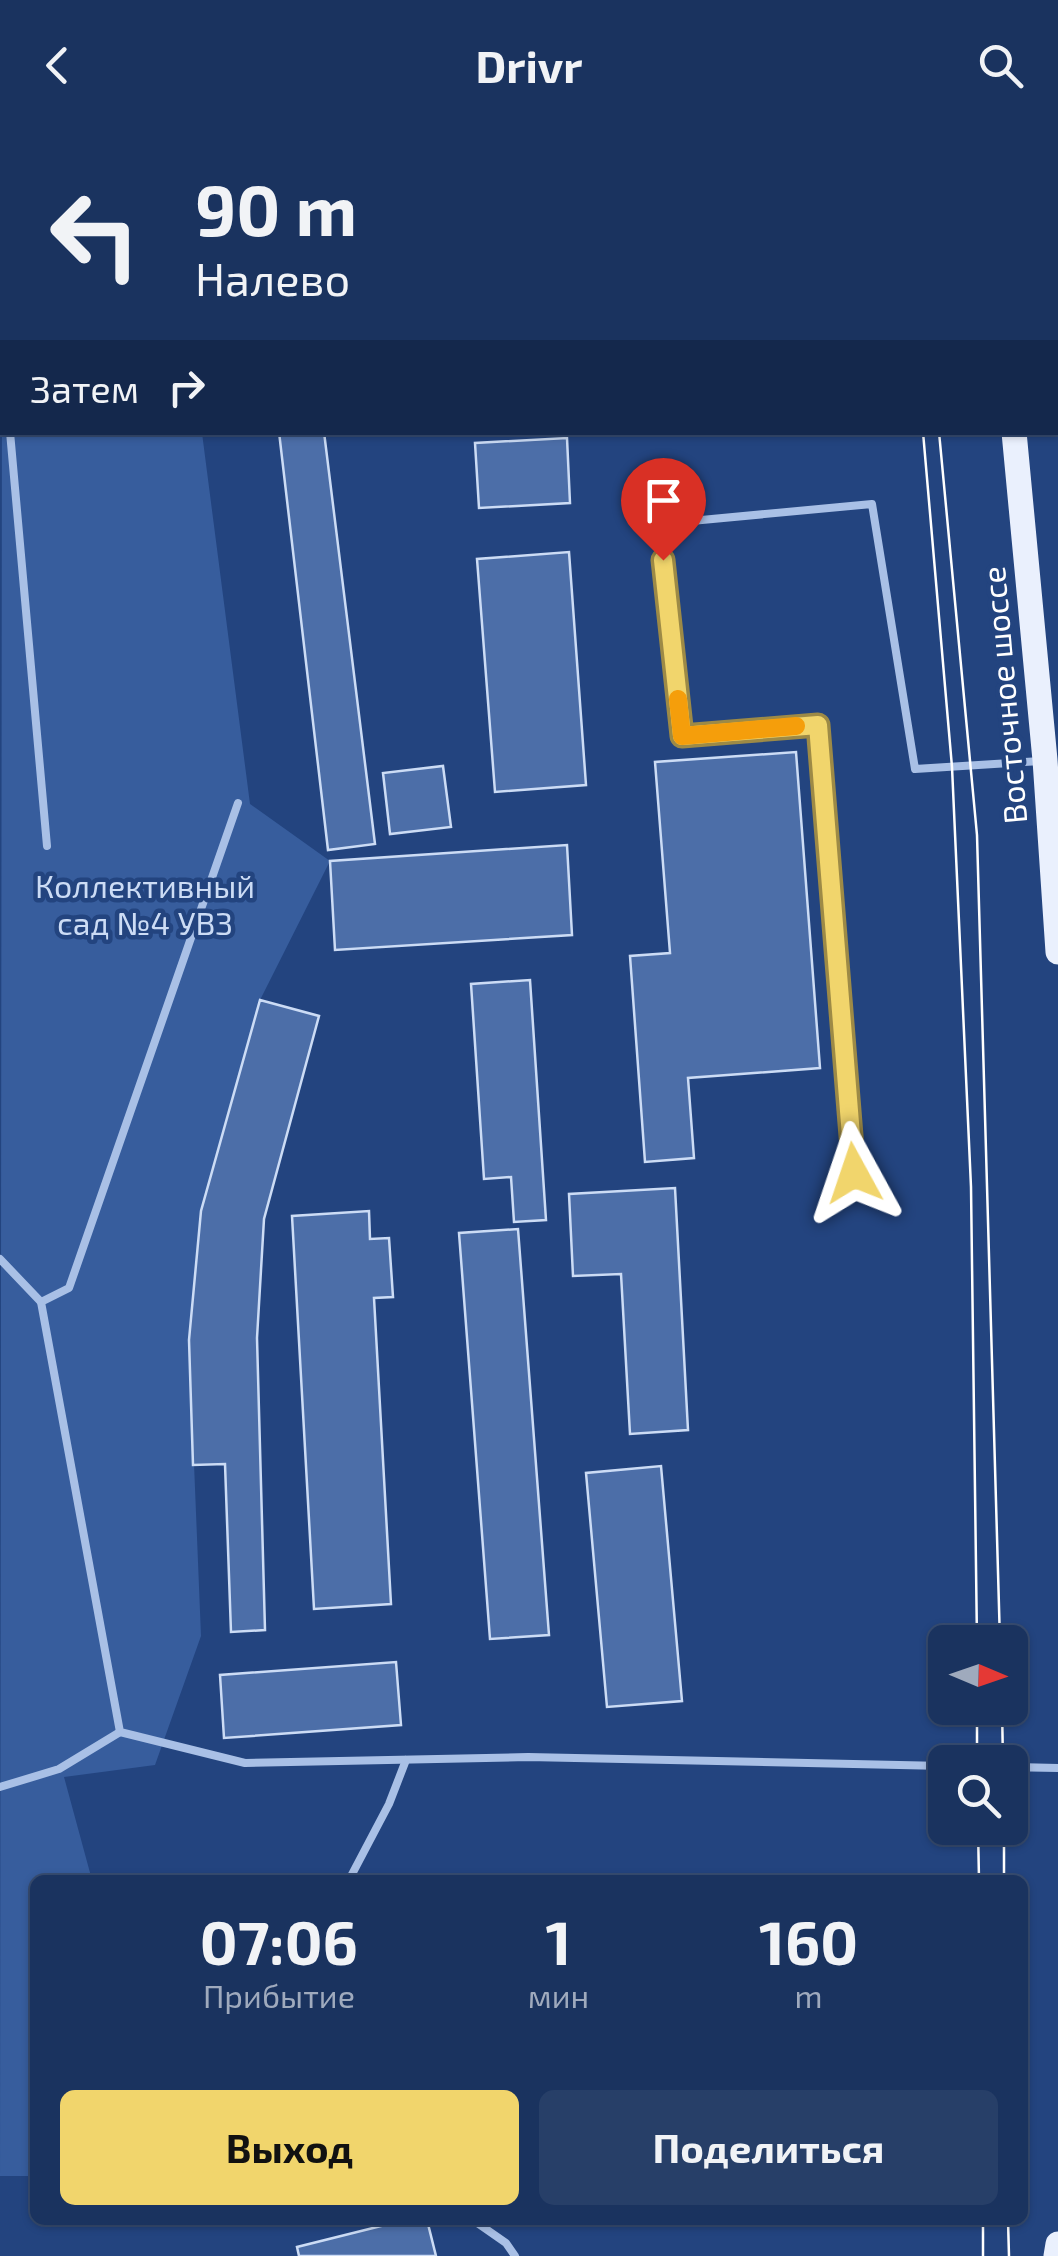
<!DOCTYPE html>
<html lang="ru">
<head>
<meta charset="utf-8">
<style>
	body { margin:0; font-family:"Exo 2",sans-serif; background:#273f68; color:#f1f3f6; height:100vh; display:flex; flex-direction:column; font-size:38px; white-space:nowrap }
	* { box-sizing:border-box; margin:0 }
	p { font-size:32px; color:#9faabd }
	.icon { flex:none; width:55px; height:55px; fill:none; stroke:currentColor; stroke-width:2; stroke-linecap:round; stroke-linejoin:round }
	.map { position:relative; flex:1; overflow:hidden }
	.sheet { position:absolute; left:30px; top:1745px; width:998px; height:350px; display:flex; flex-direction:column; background:#1a335f; border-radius:15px; box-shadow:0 2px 8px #0004,0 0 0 2px #384e74 }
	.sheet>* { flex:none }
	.guide { position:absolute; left:0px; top:0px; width:1060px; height:305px; box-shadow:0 2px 8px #0004,0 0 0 2px #384e74; background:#1a335f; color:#f1f3f6; overflow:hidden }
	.needle { width:65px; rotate:92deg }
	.buttons { position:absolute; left:928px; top:1495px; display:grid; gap:20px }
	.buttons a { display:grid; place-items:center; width:100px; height:100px; border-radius:15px; background:#1a335f; box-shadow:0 2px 8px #0004,0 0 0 2px #384e74; font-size:50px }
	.pin { position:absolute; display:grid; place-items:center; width:85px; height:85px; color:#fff; margin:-102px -42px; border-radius:50% 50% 50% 0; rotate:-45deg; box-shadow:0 0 10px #0007 }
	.pin .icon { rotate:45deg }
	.me { position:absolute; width:110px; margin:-55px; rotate:355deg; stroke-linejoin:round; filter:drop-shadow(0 0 8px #0008) }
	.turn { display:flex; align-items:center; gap:35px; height:210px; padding:0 30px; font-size:45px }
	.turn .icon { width:130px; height:130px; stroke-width:2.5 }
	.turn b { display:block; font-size:70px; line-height:85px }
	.then { display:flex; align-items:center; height:95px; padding:0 30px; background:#0003; gap:20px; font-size:38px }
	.eta { display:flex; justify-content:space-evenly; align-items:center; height:170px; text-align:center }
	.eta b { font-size:60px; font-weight:700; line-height:70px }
	.button { display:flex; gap:20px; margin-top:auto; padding:20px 30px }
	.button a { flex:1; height:115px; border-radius:15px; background:#f1d56c; color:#111; font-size:40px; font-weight:700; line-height:115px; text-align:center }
	.button a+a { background:#273f68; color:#f1f3f6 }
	header { display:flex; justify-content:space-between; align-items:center; height:130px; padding:0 30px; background:#1a335f; font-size:45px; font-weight:700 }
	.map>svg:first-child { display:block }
	.green { fill:#375d9d }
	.building { fill:#4c6ea8; stroke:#ccdcf5; stroke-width:2.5 }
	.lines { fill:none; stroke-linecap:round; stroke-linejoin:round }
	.lane { stroke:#a9c0e6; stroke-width:8 }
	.primary { stroke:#eaf0fd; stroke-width:25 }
	.tram { stroke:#fff; stroke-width:2.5 }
	.route-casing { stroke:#9d8a46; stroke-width:25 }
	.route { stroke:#f1d56c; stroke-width:18 }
	.slow { stroke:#f59e0b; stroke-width:18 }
	.labels { text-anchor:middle; stroke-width:9; stroke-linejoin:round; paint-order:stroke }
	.street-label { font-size:32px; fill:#fff; stroke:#23447f }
	.park-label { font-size:32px; fill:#ccdcf5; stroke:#23447f }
</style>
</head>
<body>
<header><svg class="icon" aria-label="back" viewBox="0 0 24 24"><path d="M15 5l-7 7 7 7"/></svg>Drivr<svg class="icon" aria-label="search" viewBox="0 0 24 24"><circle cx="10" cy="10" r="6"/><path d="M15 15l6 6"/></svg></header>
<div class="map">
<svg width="1058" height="2126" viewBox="0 0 1058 2126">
	<rect width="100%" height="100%" fill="#23447f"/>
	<!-- green -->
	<g class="green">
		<path d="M0,0H733V2H2L0,144Z"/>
		<path d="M2,226V302L202,303L250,674L330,731L260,870L201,1081L189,1210L201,1506L155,1635L64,1647L92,1750H35V2046H0Z"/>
	</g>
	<!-- building -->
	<g class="building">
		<path d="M279,302H324L375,714L328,720Z"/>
		<path d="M567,308L570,373L479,378L475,313Z"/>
		<path d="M569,422L586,655L495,662L477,429Z"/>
		<path d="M796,622L820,938L688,948L694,1028L645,1032L630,826L670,823L655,632Z"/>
		<path d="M443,636L451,697L390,704L383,643Z"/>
		<path d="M567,715L572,805L335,820L330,731Z"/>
		<path d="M530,850L546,1090L514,1092L511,1047L484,1049L471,854Z"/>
		<path d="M260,870L319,886L264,1089L257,1208L265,1500L231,1502L225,1334L193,1335L189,1210L201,1081Z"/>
		<path d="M675,1058L688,1300L630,1304L621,1144L573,1146L569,1064Z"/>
		<path d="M369,1081L370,1109L389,1108L393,1167L374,1168L391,1474L314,1479L292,1086Z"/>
		<path d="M518,1099L549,1505L490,1509L459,1103Z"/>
		<path d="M661,1336L682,1571L607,1577L586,1343Z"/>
		<path d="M396,1532L401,1595L224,1608L220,1545Z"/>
		<path d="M405,2090H427L436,2126H299L297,2117Z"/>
	</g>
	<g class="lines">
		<!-- lane -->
		<g class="lane">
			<path d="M458,0L459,2"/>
			<path d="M0,91H2"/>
			<path d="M0,263H2"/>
			<path d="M10,302L47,716"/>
			<path d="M238,673L69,1158L41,1172L120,1602L245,1633L528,1627L945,1636"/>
			<path d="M854,1043L818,595L682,606L659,394L872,374L915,639L1041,631"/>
			<path d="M0,1129L41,1172"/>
			<path d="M1010,1637L1058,1638"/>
			<path d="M0,1657L59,1639L120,1602"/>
			<path d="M349,1750L389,1674L406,1630"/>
			<path d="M473,2090L506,2113L515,2126"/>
		</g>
		<!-- primary -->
		<g class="primary">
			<path d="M985,0V2"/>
			<path d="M1014,302L1045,630L1058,822"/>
			<path d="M1056,2126L1058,2114"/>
		</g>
		<!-- tram -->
		<g class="tram">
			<path d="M896,0L897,2"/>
			<path d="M913,0V2"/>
			<path d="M923,302L952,637L971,1057L977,1512"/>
			<path d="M939,302L977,705L1000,1512"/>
			<path d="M977,1578V1632"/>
			<path d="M1002,1578L1003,1632"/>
			<path d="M978,1698L979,1750"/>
			<path d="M1004,1698V1750"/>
			<path d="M983,2090V2126"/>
			<path d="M1008,2090L1009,2126"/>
		</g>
	</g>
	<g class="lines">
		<defs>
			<path id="route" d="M663,430L682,606L818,595L854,1043"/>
		</defs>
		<!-- route casing -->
		<use href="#route" class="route-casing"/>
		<!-- route -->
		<use href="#route" class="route"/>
		<!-- slow -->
		<path class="slow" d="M678,569L682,606L796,596"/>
	</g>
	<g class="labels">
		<!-- street labels -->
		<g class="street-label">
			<text transform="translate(1005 565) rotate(-95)" y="11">Восточное шоссе</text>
		</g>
		<!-- park labels -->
		<g class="park-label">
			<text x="145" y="768">Коллективный<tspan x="145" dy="37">сад №4 УВЗ</tspan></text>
		</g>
	</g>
</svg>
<div class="buttons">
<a><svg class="needle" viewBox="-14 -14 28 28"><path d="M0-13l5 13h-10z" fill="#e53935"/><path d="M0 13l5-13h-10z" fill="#9faabd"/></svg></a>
<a><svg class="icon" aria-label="search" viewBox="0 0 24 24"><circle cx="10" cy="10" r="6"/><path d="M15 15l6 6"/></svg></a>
</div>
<div class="pin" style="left:663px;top:430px;background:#d93025"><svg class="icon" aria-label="arrive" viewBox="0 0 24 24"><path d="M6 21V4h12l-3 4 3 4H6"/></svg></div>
<svg class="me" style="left:854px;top:1043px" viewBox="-20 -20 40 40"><path d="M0-17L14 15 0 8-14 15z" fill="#f1d56c" stroke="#fff" stroke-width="4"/></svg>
<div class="guide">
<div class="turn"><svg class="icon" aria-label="left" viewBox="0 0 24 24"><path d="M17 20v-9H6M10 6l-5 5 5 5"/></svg><div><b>90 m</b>Налево</div></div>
<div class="then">Затем<svg class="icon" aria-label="right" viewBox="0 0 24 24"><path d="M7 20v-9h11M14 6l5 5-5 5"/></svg></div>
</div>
<section class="sheet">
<div class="eta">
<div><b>07:06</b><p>Прибытие</p></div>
<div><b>1</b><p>мин</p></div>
<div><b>160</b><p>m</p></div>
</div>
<div class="button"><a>Выход</a><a>Поделиться</a></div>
</section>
</div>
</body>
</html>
